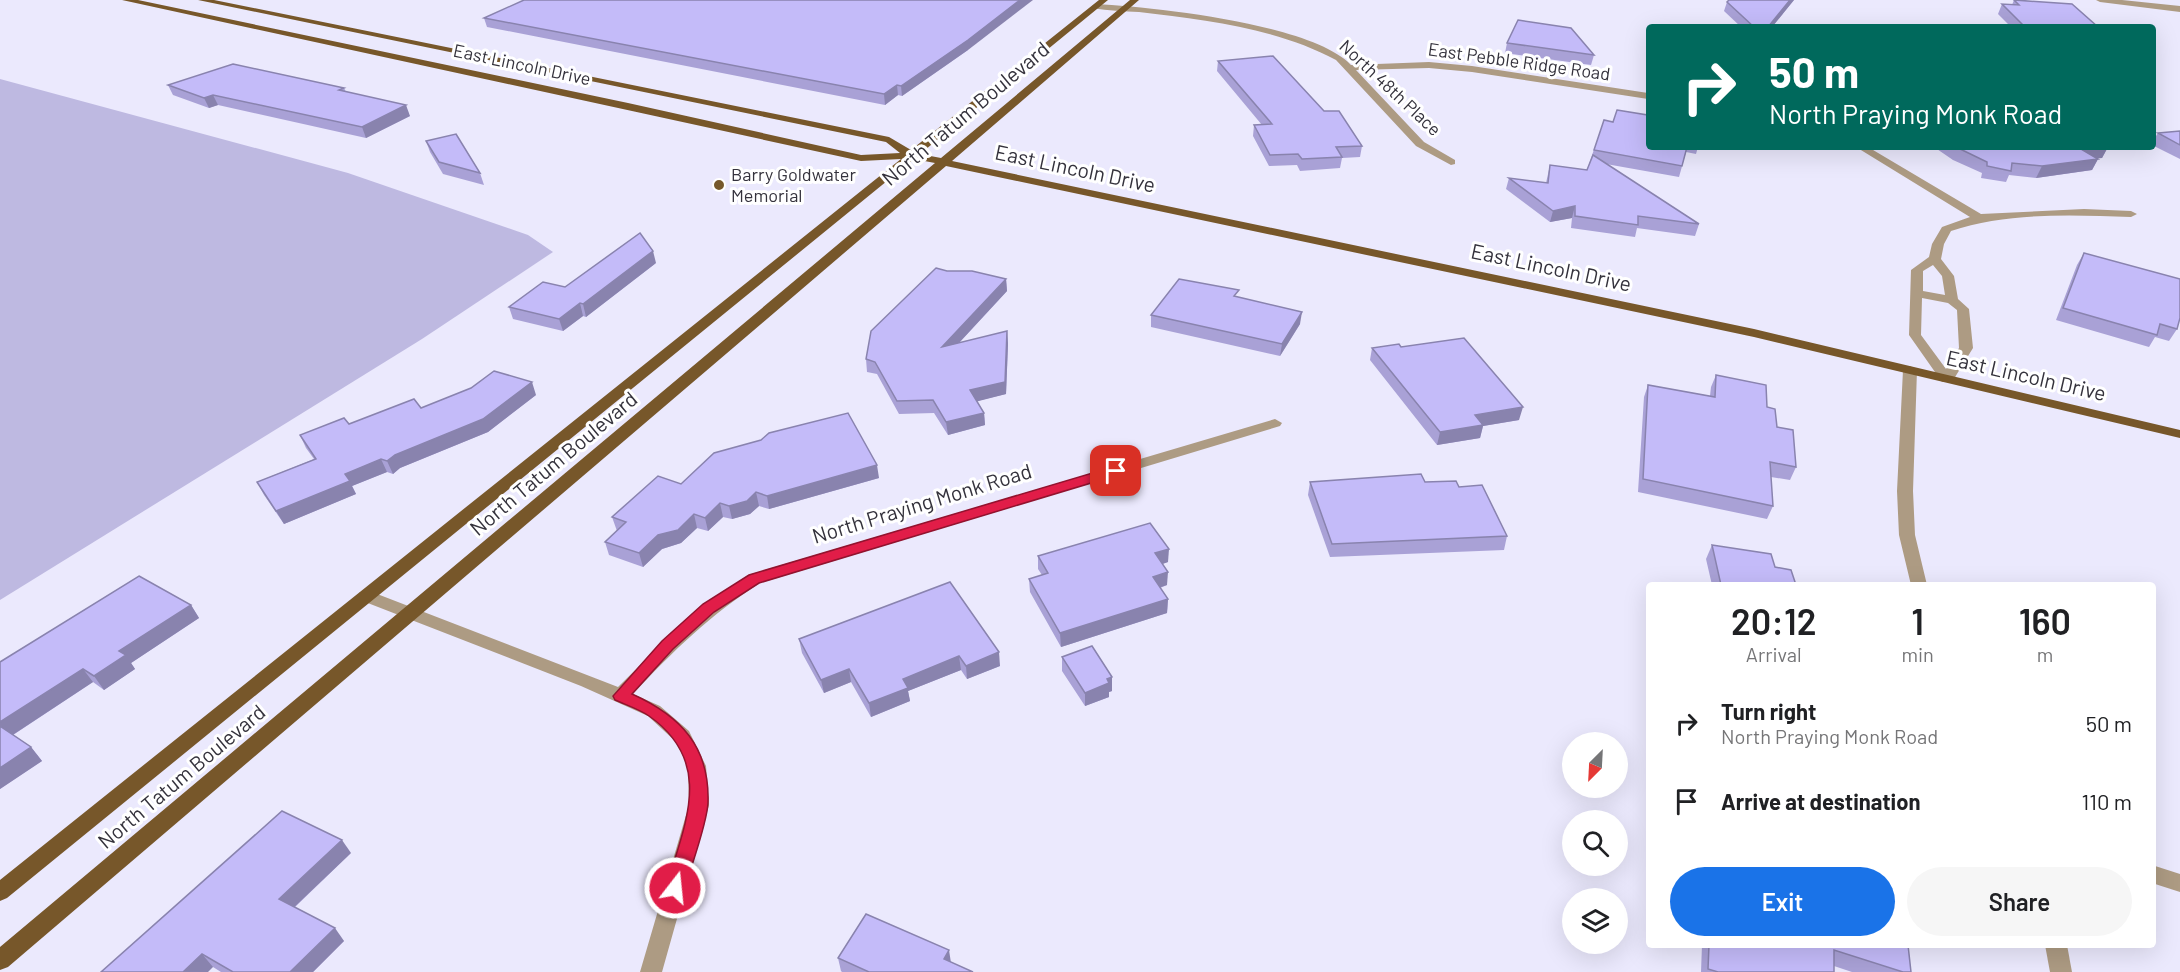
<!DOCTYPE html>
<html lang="en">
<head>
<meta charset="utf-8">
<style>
	body { margin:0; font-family:Barlow,sans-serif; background:#f6f6f6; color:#202124; height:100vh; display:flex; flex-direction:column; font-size:22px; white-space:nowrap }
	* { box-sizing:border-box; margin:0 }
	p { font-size:20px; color:#757577 }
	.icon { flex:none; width:33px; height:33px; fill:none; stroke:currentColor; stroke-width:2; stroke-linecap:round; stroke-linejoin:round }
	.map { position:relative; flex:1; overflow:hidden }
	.side { position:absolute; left:1646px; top:582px; width:510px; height:366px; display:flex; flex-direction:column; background:#fff; border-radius:6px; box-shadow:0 6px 24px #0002 }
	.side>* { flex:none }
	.guide { position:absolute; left:1646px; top:24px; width:510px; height:126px; border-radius:6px; box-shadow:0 6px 24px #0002; background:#00695c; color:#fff; overflow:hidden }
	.needle { width:39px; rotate:204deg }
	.fabs { position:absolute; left:1562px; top:732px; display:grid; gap:12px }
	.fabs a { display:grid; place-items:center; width:66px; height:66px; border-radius:50%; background:#fff; box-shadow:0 6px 24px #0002; font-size:30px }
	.pin { position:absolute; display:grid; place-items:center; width:51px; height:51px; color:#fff; margin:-26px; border-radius:12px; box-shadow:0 3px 9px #0006 }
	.me { position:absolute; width:66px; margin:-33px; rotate:16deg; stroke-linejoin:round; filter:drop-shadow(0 0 4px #0008) }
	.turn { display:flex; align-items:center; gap:21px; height:126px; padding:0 24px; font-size:27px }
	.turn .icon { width:78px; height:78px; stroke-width:2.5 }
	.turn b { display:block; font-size:42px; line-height:51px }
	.eta { display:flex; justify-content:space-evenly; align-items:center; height:102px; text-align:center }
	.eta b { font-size:36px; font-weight:600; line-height:42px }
	.cta { display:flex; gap:12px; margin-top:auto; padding:12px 24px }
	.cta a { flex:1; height:69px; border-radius:36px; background:#1a73e8; color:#fff; font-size:24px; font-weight:600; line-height:69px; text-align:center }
	.cta a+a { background:#f6f6f6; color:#202124 }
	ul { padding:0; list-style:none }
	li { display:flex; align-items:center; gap:18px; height:78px; padding:0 24px }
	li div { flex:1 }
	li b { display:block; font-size:22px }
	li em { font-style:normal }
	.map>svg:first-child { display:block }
	.green { fill:#beb9e1 }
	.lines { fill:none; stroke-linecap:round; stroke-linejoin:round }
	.minor { fill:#ad9b83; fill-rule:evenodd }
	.major { fill:#77572a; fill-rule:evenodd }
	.wall { fill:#a9a1d6 }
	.shaded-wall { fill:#8983ae }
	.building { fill:#c4bbf9; stroke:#8983ae; stroke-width:1.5 }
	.route { fill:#e11d48; stroke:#92132f; stroke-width:1.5 }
	.poi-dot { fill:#76582c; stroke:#fff; stroke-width:2 }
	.labels { text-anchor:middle; stroke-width:6; stroke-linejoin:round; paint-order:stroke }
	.far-street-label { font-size:18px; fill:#34323c; stroke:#fff }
	.far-poi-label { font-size:18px; fill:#34323c; stroke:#fff; text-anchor:start }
	.street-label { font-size:21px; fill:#34323c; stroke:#fff }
</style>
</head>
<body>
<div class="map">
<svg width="2180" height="972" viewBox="0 0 2180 972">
	<rect width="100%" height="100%" fill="#ebe9fd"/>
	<!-- green -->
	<path class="green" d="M0,79L348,173L528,235L553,252L422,339L0,600Z"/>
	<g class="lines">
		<!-- minor -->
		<g class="minor">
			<path d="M2096,0H2122L2180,6V12L2100,2Z"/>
			<path d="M1096,4C1154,7 1312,24 1351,65L1429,62L1472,66L1648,93V99L1472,72L1429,68L1356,70L1424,142L1455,160V164L1451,165L1416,146L1336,60C1277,28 1205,20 1139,12C1124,11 1108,11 1093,8L1092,6Z"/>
			<path d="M1856,147H1868L1981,214L2084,209L2131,211L2137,214L2131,217C2072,215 2007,212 1951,231L1944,244L1941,259L1954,276L1958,299L1969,309L1973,348L1952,382H1942L1909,335L1911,270L1929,257L1932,244L1942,227L1970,217ZM1933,265L1942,276L1945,295L1923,291V271ZM1922,298L1948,303L1957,310L1959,348L1946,369L1921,335Z"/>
			<path d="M1910,366L1917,370L1913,491L1915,535L1927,585H1911L1899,535L1897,491L1903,370Z"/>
			<path d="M1275,419L1282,423L1280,426L760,583C711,614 672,652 633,694L660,706L689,731L706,766L709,805L662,972H640L689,805L688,766L675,741L648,716L581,686L360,600L358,596L360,592H372L618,687L693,613L748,575Z"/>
			<path d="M2152,865L2180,874V892L2152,883Z"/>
			<path d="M2045,945H2067L2072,972H2050Z"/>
		</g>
		<!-- major -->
		<path class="major" d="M122,0H138L628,103L861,155L900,153L886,142L198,0H214L889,137L911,150L1099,0H1108L920,154L941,158L1130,0H1139L952,161L1754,329L2180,430V438L1754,337L946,166L8,967L0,970V947L935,163L914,159L7,898L0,901V880L901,159L861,161Z"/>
	</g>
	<!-- wall -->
	<g class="wall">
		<path d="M1729,0H1794L1772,27H1741L1724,11L1727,2Z"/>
		<path d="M2014,0L2098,27H2011L1998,14L2002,4L2012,5Z"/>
		<path d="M484,18L968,50L902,96L898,95L885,105L487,27Z"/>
		<path d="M1507,43L1594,55L1591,65L1505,53Z"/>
		<path d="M1218,61L1324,111L1362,146L1360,157L1342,158L1340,168L1300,171L1297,165L1269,166L1253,136L1254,125H1262L1217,71Z"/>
		<path d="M168,85L344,88L346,92L410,116L366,138L218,105L209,108L173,95Z"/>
		<path d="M1604,120L1648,147H1698L1696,154L1686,152L1679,177L1606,164L1699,224L1695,236L1637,228L1635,237L1571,228L1572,218L1550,222L1506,189L1509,178L1546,183L1550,165L1587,170Z"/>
		<path d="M2180,131V159L2152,145V142L2158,133Z"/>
		<path d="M426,141L480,173L484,185L443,174L430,152Z"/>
		<path d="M1934,147H2108L2102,158H2097L2098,159L2092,170L2036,178L2009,175L2006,182L1981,178L1982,173L1953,160Z"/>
		<path d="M2084,253L2177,329L2169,341L2155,337L2149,347L2056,320L2077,265Z"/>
		<path d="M656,263L586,317L583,316L563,331L513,319L509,307L565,287Z"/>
		<path d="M947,271L1006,279L1007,291L959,343L1007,331L1008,344L1006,394L977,401L984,413L985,425L948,435L934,413L899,414L877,374L867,372L866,359Z"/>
		<path d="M1238,297L1300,324L1280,356L1151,327V315Z"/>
		<path d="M1401,347L1519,420L1483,426L1480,438L1437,445L1370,360L1372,348Z"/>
		<path d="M1716,375L1767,407L1796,467L1790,480L1771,477L1773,506L1767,519L1638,492L1644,397L1648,385L1710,396L1711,387Z"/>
		<path d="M536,395L488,432L400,468L393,474L387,472L352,486L356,494L284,524L264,495L257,482L314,459L306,448L300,435L421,408Z"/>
		<path d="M879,478L769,509L759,506L750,514L732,519L723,517L708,531L697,528L681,543L662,549L643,567L609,555L605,542L617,531L612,517L681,484Z"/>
		<path d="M1310,482H1425L1459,487L1507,536L1504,550L1330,557L1308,495Z"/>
		<path d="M1712,545L1775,567L1796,585H1712L1706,559Z"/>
		<path d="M1038,556L1168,562L1162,564L1167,585L1160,588L1168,599L1167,613L1061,647L1030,592L1029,579L1042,575L1038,569Z"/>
		<path d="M950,582L1000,666L967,679L961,670L908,691L910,701L871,717L851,682L824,693L802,653L799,639Z"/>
		<path d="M191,605L199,618L131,663L135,669L104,690L93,682L13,735L31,747L42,761L0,789V662Z"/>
		<path d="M1062,657L1112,691L1109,692V697L1085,706L1062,671Z"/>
		<path d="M351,853L295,907L344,941L313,972H221L213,967L101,972Z"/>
		<path d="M1702,945H1908L1911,972H1852L1834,966V972H1701Z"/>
		<path d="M838,958L951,963L973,972H842L841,971Z"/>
	</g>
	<!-- shaded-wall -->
	<g class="shaded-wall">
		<path d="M1020,0H1033L968,50L902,96L901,86Z"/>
		<path d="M1790,0H1794L1772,27H1768Z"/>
		<path d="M897,85L898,95L885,105L884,94Z"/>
		<path d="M213,95L218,105L209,108L204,98Z"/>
		<path d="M406,105L410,116L366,138L362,127Z"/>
		<path d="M2108,147L2102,158L2075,161L2081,149Z"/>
		<path d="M2098,159L2092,170L2036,178L2042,166Z"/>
		<path d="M1575,206L1572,218L1550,222L1553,211Z"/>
		<path d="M653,251L656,263L586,317L583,304Z"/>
		<path d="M1006,279L1007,291L944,359L942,347Z"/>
		<path d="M580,303L583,316L563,331L559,319Z"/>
		<path d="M1302,312L1300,324L1280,356L1282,344Z"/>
		<path d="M1007,331L1008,344L1006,394L971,403L970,390Z"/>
		<path d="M532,382L536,395L488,432L400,468L393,474L387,461L395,455Z"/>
		<path d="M1523,407L1519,420L1483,426L1480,438L1437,445L1440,432L1475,415Z"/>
		<path d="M984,413L985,425L948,435L946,422Z"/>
		<path d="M381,459L387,472L352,486L356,494L284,524L276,511L345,474Z"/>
		<path d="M877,465L879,478L769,509L767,496Z"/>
		<path d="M756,492L759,506L750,514L732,519L729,506Z"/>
		<path d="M720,503L723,517L708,531L705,518Z"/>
		<path d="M694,514L697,528L681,543L662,549L643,567L639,553L658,535Z"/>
		<path d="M1169,549L1168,562L1154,567L1155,553Z"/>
		<path d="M1168,572L1167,585L1152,590L1153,577Z"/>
		<path d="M1168,599L1167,613L1061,647L1060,633Z"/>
		<path d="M191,605L199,618L131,663L135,669L104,690L94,676L119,651Z"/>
		<path d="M999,652L1000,666L967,679L966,666Z"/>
		<path d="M959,656L961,670L908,691L910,701L871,717L869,703L903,679Z"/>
		<path d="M83,669L93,682L8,738L0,728V722Z"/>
		<path d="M849,669L851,682L824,693L821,680Z"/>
		<path d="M1112,677V691L1109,692V697L1085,706V693L1107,679Z"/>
		<path d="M31,747L42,761L0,789V768Z"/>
		<path d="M342,840L351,853L289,912L279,899Z"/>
		<path d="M335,928L344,941L313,972H290Z"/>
		<path d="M949,950L951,963L944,959Z"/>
		<path d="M202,954L213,967L208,972H183Z"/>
	</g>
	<!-- building -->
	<g class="building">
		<path d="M524,0H1020L968,40L901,86L897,85L884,94L484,18Z"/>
		<path d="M1729,0H1790L1768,27H1754L1727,2Z"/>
		<path d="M2014,0L2072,4L2098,27H2025L2002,4L2019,5Z"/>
		<path d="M1518,20L1571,28L1594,55L1507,43Z"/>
		<path d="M1273,56L1324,111H1339L1362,146L1336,147L1342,157L1302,159L1298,154L1270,155L1254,125L1272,124L1218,61Z"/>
		<path d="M233,64L344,88L339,90L406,105L362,127L213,95L204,98L168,85Z"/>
		<path d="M1617,110L1648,115V114V147H1687L1682,166L1594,150L1604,120L1613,122Z"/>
		<path d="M2180,131V145L2158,133Z"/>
		<path d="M456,134L480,173L439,162L426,141Z"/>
		<path d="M1956,147H2105L2081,149L2098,159L2042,166L2012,163L2011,171L1987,166V162Z"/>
		<path d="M1593,155L1699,224L1638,216V225L1575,216V206L1553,211L1509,178L1548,183L1550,165L1587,170Z"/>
		<path d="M640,233L653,251L583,304L580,303L559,319L509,307L543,282L565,287Z"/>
		<path d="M2084,253L2180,279V318L2177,329L2160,324L2157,335L2063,308Z"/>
		<path d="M936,268L947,271H972L1006,279L942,347L1007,331L1005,382L970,390L984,413L946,422L933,400L897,401L875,362L866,359L871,331Z"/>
		<path d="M1179,279L1239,290L1234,296L1302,312L1282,344L1151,315Z"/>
		<path d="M1464,338L1523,407L1475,415L1483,425L1440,432L1372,348L1399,344L1401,347Z"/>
		<path d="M494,371L532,382L483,419L395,455L387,461L381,459L345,474L350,481L276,511L257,482L316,459L300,435L344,418L349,424L414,399L421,408L471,388Z"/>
		<path d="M1716,375L1766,385L1767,407L1775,409L1777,427L1793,430L1796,467L1770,462L1773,506L1643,479L1648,385L1715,397Z"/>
		<path d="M848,413L877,465L767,496L756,492L747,501L729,506L720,503L705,518L694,514L678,530L658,535L639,553L605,542L626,522L612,517L658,476L681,484L714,453L761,440L769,433Z"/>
		<path d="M1421,474L1425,482L1456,481L1459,487L1482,485L1507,536L1332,544L1310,482Z"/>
		<path d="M1150,523L1169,549L1155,553L1168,572L1153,577L1168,599L1060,633L1029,579L1048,573L1038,556Z"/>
		<path d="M1712,545L1771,554L1775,567L1791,570L1796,585H1721Z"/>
		<path d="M139,576L191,605L119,651L126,655L94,676L83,669L0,722V662Z"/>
		<path d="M950,582L999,652L966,666L959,656L903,679L908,688L869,703L849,669L821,680L799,639Z"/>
		<path d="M1092,646L1112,677L1107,679L1109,683L1085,693L1062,657Z"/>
		<path d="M0,726L31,747L0,768Z"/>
		<path d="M282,811L342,840L279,899L335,928L290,972H233L202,954L183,972H101Z"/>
		<path d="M866,914L949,950L944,959L973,972H869L838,958Z"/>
		<path d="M1709,945H1908L1911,972H1903L1834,950V972H1718L1708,969Z"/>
	</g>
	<!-- route -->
	<path class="route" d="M1116,466L1121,468L1123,471L1121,474L759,583L714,612L673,649L632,694C681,716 710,747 708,803C707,824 691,866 685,888L682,894L675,897L669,894L666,888C684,825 716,763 649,716C639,709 626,705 615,700L613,696L662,641L703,604L749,575Z"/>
	<!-- markers -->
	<circle class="poi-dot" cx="719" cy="185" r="6"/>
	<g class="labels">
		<!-- far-street labels -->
		<g class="far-street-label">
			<text transform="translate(1519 62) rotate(8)" y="6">East Pebble Ridge Road</text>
			<text transform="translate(522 65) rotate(12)" y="6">East Lincoln Drive</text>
			<text transform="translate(1390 88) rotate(43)" y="6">North 48th Place</text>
		</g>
		<!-- far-poi labels -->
		<g class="far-poi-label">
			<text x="731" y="181">Barry Goldwater<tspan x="731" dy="21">Memorial</tspan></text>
		</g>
		<!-- street labels -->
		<g class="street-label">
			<text transform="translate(966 114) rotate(-40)" y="7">North Tatum Boulevard</text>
			<text transform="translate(1075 169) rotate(12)" y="7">East Lincoln Drive</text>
			<text transform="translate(1551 268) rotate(12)" y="7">East Lincoln Drive</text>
			<text transform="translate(2026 376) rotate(13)" y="7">East Lincoln Drive</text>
			<text transform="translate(554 464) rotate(-40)" y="7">North Tatum Boulevard</text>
			<text transform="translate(922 504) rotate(-17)" y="7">North Praying Monk Road</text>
			<text transform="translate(182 777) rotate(-40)" y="7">North Tatum Boulevard</text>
		</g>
	</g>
</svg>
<div class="fabs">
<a><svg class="needle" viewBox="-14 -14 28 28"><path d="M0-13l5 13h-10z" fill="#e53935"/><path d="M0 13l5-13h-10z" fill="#757577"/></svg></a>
<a><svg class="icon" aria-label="search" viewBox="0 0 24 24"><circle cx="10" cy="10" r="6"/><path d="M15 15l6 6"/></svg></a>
<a><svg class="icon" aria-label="layers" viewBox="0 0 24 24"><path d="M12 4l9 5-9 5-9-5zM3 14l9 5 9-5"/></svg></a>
</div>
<div class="pin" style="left:1116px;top:471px;background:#d93025"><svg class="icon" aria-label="arrive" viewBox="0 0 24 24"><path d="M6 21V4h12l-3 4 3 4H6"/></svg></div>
<svg class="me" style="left:675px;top:888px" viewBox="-20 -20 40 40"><circle r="17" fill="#e11d48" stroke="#fff" stroke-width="3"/><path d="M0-11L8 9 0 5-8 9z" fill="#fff"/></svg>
<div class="guide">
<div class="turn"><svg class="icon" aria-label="right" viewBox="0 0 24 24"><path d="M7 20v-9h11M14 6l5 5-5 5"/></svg><div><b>50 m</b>North Praying Monk Road</div></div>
</div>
<section class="side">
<div class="eta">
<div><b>20:12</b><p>Arrival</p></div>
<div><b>1</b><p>min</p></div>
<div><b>160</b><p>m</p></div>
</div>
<ul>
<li><svg class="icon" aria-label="right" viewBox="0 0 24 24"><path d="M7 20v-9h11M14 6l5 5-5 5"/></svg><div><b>Turn right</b><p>North Praying Monk Road</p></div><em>50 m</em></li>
<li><svg class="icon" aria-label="arrive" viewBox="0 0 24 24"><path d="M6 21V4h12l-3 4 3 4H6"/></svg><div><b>Arrive at destination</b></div><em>110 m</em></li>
</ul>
<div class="cta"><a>Exit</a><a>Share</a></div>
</section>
</div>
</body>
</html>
